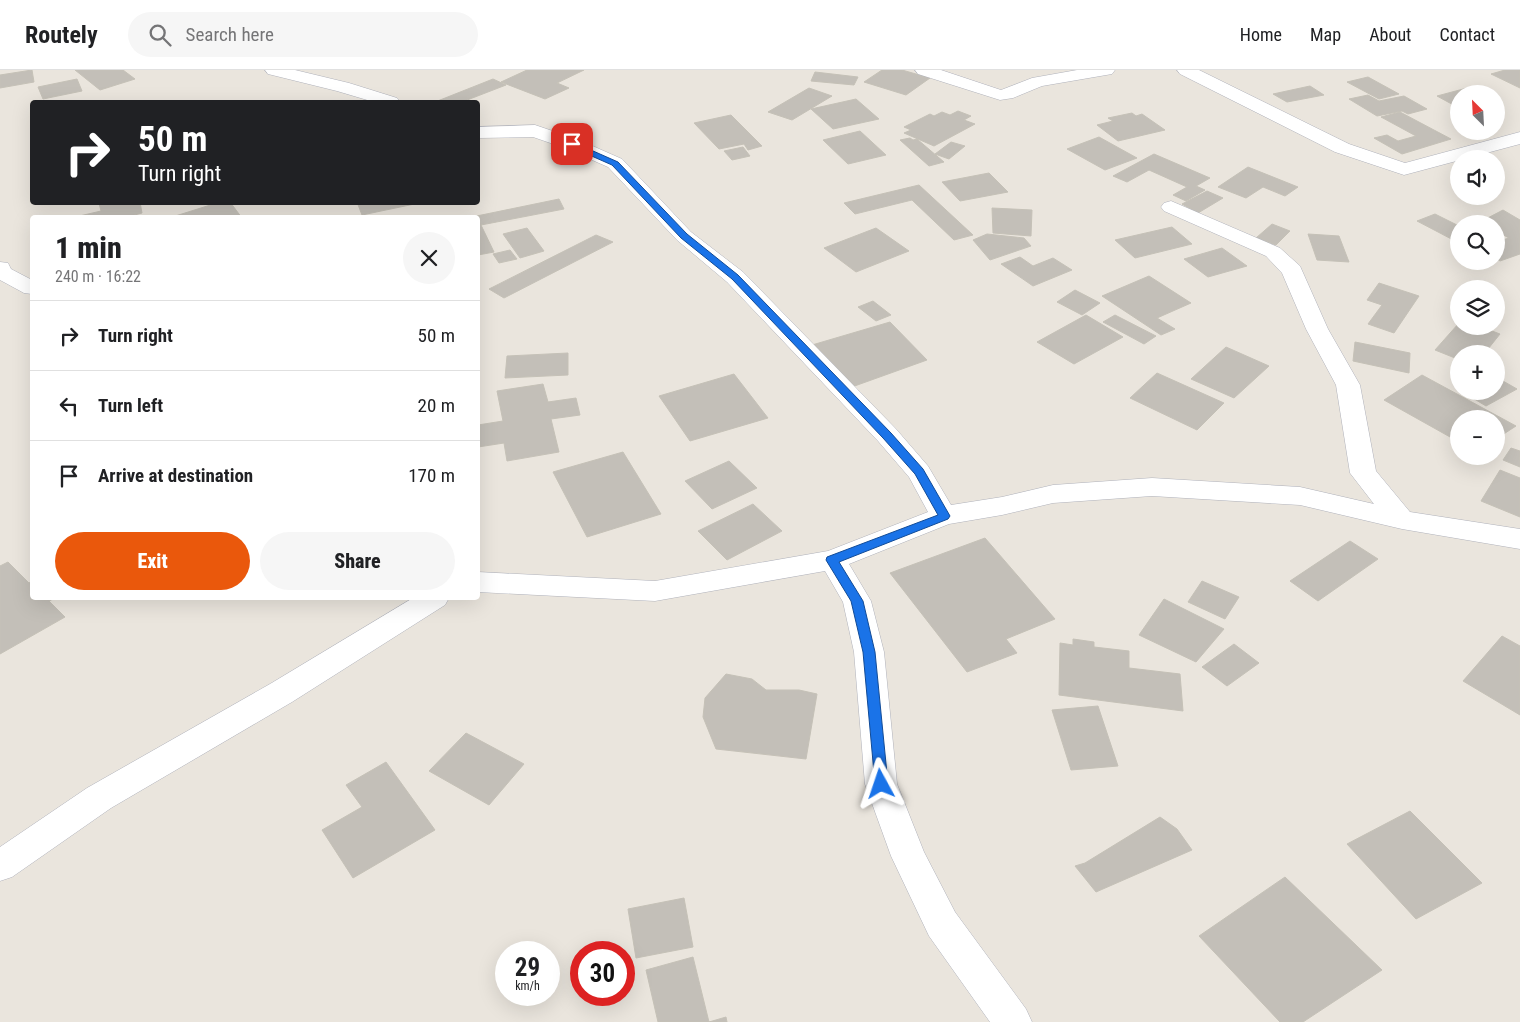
<!DOCTYPE html>
<html lang="en">
<head>
<meta charset="utf-8">
<style>
	body { margin:0; font-family:"Roboto Condensed",sans-serif; background:#f6f6f6; color:#202124; height:100vh; display:flex; flex-direction:column; font-size:19px; white-space:nowrap }
	* { box-sizing:border-box; margin:0 }
	p { font-size:16px; color:#757577 }
	.icon { flex:none; width:28px; height:28px; fill:none; stroke:currentColor; stroke-width:2; stroke-linecap:round; stroke-linejoin:round }
	.map { position:relative; flex:1; overflow:hidden }
	.side { position:absolute; left:30px; top:145px; width:450px; height:385px; display:flex; flex-direction:column; background:#fff; border-radius:5px; box-shadow:0 5px 20px #0002 }
	.side>* { flex:none }
	.guide { position:absolute; left:30px; top:30px; width:450px; height:105px; border-radius:5px; box-shadow:0 5px 20px #0002; background:#202124; color:#fff; overflow:hidden }
	.needle { width:32px; rotate:336deg }
	.buttons { position:absolute; left:1450px; top:15px; display:grid; gap:10px }
	.buttons a { display:grid; place-items:center; width:55px; height:55px; border-radius:50%; background:#fff; box-shadow:0 5px 20px #0002; font-size:25px }
	.speed { position:absolute; left:495px; top:871px; display:flex; gap:10px; font-size:25px; font-weight:700; text-align:center }
	.speed>* { display:grid; place-content:center; width:65px; height:65px; border-radius:50%; background:#fff; box-shadow:0 5px 20px #0002; line-height:1 }
	.speed small { font-size:12px; font-weight:400 }
	.speed .limit { border:8px solid #d22; background:#fff; color:#111 }
	.pin { position:absolute; display:grid; place-items:center; width:42px; height:42px; color:#fff; margin:-21px; border-radius:10px; box-shadow:0 2px 8px #0006 }
	.me { position:absolute; width:55px; margin:-28px; rotate:355deg; stroke-linejoin:round; filter:drop-shadow(0 0 4px #0008) }
	.turn { display:flex; align-items:center; gap:18px; height:105px; padding:0 25px; font-size:22px }
	.turn .icon { width:65px; height:65px; stroke-width:2.5 }
	.turn b { display:block; font-size:35px; line-height:42px }
	.round { display:grid; place-items:center; flex:none; width:52px; height:52px; border-radius:26px; background:#f6f6f6 }
	.summary { display:flex; align-items:center; justify-content:space-between; height:85px; padding:0 25px }
	h1 { font-size:30px; font-weight:800; line-height:38px }
	.button { display:flex; gap:10px; margin-top:auto; padding:10px 25px }
	.button a { flex:1; height:58px; border-radius:30px; background:#ea580c; color:#fff; font-size:20px; font-weight:800; line-height:58px; text-align:center }
	.button a+a { background:#f6f6f6; color:#202124 }
	ul { padding:0; list-style:none }
	li { display:flex; align-items:center; gap:15px; height:70px; padding:0 25px; border-top:1px solid #e0e0e0 }
	li div { flex:1 }
	li b { display:block; font-size:19px }
	li em { font-style:normal }
	header { display:flex; align-items:center; gap:30px; box-sizing:border-box; height:70px; padding:0 25px; background:#fff; border-bottom:1px solid #e0e0e0 }
	header strong { font-size:24px }
	nav { display:flex; gap:28px; margin-inline-start:auto; font-size:18px }
	.search { width:350px; height:45px; background:#f6f6f6; display:flex; align-items:center; gap:12px; box-sizing:border-box; padding:0 18px; border-radius:28px; color:#757577; font-size:19px }
	.map>svg:first-child { display:block }
	.building { fill:#c3bfb8; stroke:#c5c1b7 }
	.lines { fill:none; stroke-linecap:round; stroke-linejoin:round }
	.minor-casing { stroke:#b0b2bb; stroke-width:1 }
	.minor { fill:#fff; fill-rule:evenodd }
	.route { fill:#1a73e8; stroke:#114b97 }
</style>
</head>
<body>
<header>
<strong>Routely</strong>
<div class="search"><svg class="icon" aria-label="search" viewBox="0 0 24 24"><circle cx="10" cy="10" r="6"/><path d="M15 15l6 6"/></svg>Search here</div>
<nav><a>Home</a><a>Map</a><a>About</a><a>Contact</a></nav>
</header>
<div class="map">
<svg width="1520" height="952" viewBox="0 0 1520 952">
	<rect width="100%" height="100%" fill="#eae5dd"/>
	<!-- building -->
	<g class="building">
		<path d="M32,0L34,12L0,18V5Z"/>
		<path d="M75,0H123L135,9L100,20Z"/>
		<path d="M527,0H584L557,13L569,18L545,29L501,12Z"/>
		<path d="M882,0H902L930,8L906,25L864,12Z"/>
		<path d="M1505,0H1520V18L1491,4Z"/>
		<path d="M815,2L858,7L854,15L811,11Z"/>
		<path d="M1368,7L1399,24L1379,29L1347,12Z"/>
		<path d="M77,9L82,21L43,29L38,17Z"/>
		<path d="M493,9L506,15L462,32H435Z"/>
		<path d="M1310,16L1324,25L1287,32L1273,24Z"/>
		<path d="M809,18L832,26L792,50L768,42Z"/>
		<path d="M1467,18L1479,24H1459V38L1437,26Z"/>
		<path d="M1368,25L1379,31L1404,26L1427,39L1408,44L1402,41L1377,46L1349,29Z"/>
		<path d="M856,29L879,49L833,59L811,39Z"/>
		<path d="M958,41L971,46L964,50L975,54L934,76L904,63L911,60L904,57L930,44L934,46L942,42L950,45Z"/>
		<path d="M1400,42L1451,69L1402,84L1374,68L1387,65L1398,71L1416,66L1381,47Z"/>
		<path d="M1132,43L1136,46L1142,44L1165,60L1118,71L1097,55L1113,51L1108,48Z"/>
		<path d="M731,45L762,76L748,80L744,74L719,79L694,53Z"/>
		<path d="M860,61L886,85L848,94L823,70Z"/>
		<path d="M1099,67L1137,88L1105,100L1067,79Z"/>
		<path d="M910,68L913,70L917,69L944,92L929,96L900,70Z"/>
		<path d="M951,72L965,76L949,89L935,84Z"/>
		<path d="M743,77L750,86L732,90L724,81Z"/>
		<path d="M1154,84L1210,108L1196,116L1205,120L1186,131L1173,125L1187,117L1149,100L1127,112L1113,106Z"/>
		<path d="M1248,97L1298,117L1285,126L1263,117L1246,128L1218,117Z"/>
		<path d="M989,103L1008,122L960,131L942,112Z"/>
		<path d="M919,115L973,165L954,170L912,130L855,144L844,133Z"/>
		<path d="M1207,121L1223,128L1198,143L1182,134Z"/>
		<path d="M559,129L564,139L481,155L494,182L478,185V148H467Z"/>
		<path d="M140,132L142,143L123,148H71L101,141L99,133Z"/>
		<path d="M220,132H230L242,148H169Z"/>
		<path d="M357,132H424L362,145Z"/>
		<path d="M992,138L1032,140L1031,166L993,163Z"/>
		<path d="M1503,140L1520,150V184L1500,191L1496,188V172L1509,168L1496,161V154L1480,152Z"/>
		<path d="M1435,144L1459,156V173L1417,151Z"/>
		<path d="M1272,154L1290,161L1276,175L1256,168Z"/>
		<path d="M1172,157L1192,174L1135,188L1115,170Z"/>
		<path d="M527,158L544,181L520,188L503,164Z"/>
		<path d="M876,158L909,181L856,202L824,178Z"/>
		<path d="M987,164L1024,168L1031,176L990,190L973,170Z"/>
		<path d="M1308,164L1339,166L1349,192L1317,190Z"/>
		<path d="M596,165L613,172L504,228L489,219Z"/>
		<path d="M1222,178L1247,196L1208,207L1184,189Z"/>
		<path d="M510,180L517,189L499,193L493,184Z"/>
		<path d="M1020,187L1033,196L1053,188L1072,200L1033,216L1001,194Z"/>
		<path d="M1149,206L1191,233L1157,248L1175,259L1161,265L1102,226Z"/>
		<path d="M1379,213L1419,226L1394,263L1368,254L1382,235L1367,230Z"/>
		<path d="M1075,220L1100,233L1082,245L1057,232Z"/>
		<path d="M873,231L891,245L876,251L858,237Z"/>
		<path d="M1086,245L1123,267L1074,294L1037,272Z"/>
		<path d="M1115,245L1156,266L1144,274L1103,252Z"/>
		<path d="M890,252L927,290L849,318L812,275Z"/>
		<path d="M1459,253V256H1479L1500,264L1484,284H1459L1455,288L1435,280Z"/>
		<path d="M1355,272L1410,283L1409,303L1353,291Z"/>
		<path d="M1226,277L1269,296L1234,328L1191,309Z"/>
		<path d="M568,283V305L505,308L507,286Z"/>
		<path d="M1157,303L1224,333L1197,360L1130,328Z"/>
		<path d="M734,304L768,348L690,371L659,326Z"/>
		<path d="M1422,305L1516,356L1496,369V349H1459V372L1384,330Z"/>
		<path d="M1496,307L1517,319L1486,336L1461,321H1496Z"/>
		<path d="M543,314L548,332L576,328L580,345L551,349L559,382L507,391L504,373L478,377V355L503,351L497,321Z"/>
		<path d="M1511,378L1520,381V397L1503,390Z"/>
		<path d="M623,382L661,444L587,467L553,402Z"/>
		<path d="M729,391L757,418L712,439L685,411Z"/>
		<path d="M1500,400L1520,408V447L1481,431Z"/>
		<path d="M753,434L782,461L727,490L698,461Z"/>
		<path d="M985,468L1055,549L1006,569L1017,583L967,602L890,503Z"/>
		<path d="M1350,471L1378,489L1318,531L1290,511Z"/>
		<path d="M8,492L29,513L32,511V528H55L49,531L65,547L0,584V496Z"/>
		<path d="M1202,511L1239,527L1225,549L1188,532Z"/>
		<path d="M1164,529L1224,559L1196,592L1139,565Z"/>
		<path d="M1502,566L1520,576V645L1463,611Z"/>
		<path d="M1073,569L1094,572V577L1129,581V598L1180,604L1183,641L1059,625L1060,573L1073,575Z"/>
		<path d="M1234,574L1259,593L1227,616L1202,597Z"/>
		<path d="M726,604L752,609L766,620H799L817,624L806,689L716,679L703,647L705,628Z"/>
		<path d="M1098,636L1118,696L1071,700L1052,640Z"/>
		<path d="M466,663L524,694L489,735L429,701Z"/>
		<path d="M386,692L435,760L353,808L322,760L362,737L346,715Z"/>
		<path d="M1410,741L1482,813L1416,849L1347,774Z"/>
		<path d="M1160,747L1177,759L1192,780L1096,822L1075,796L1085,793Z"/>
		<path d="M1285,807L1382,900L1303,952H1280L1199,866Z"/>
		<path d="M684,828L693,877L636,888L628,839Z"/>
		<path d="M693,887L709,952L726,947L727,952H658L646,900Z"/>
	</g>
	<g class="lines">
		<defs>
			<g id="minor">
				<path d="M265,0H295L349,13L397,28L400,32H374L337,21L268,4Z"/>
				<path d="M915,0H941L1001,20L1032,8L1077,0H1115L1112,4L1042,16L1013,28L1000,30L918,4Z"/>
				<path d="M1177,0H1199L1349,74L1405,93L1520,62V74L1404,105L1335,82L1180,4Z"/>
				<path d="M535,55L579,70L622,89L691,162L743,202L896,359L928,396L951,435L1002,427L1053,415L1152,408L1300,417L1374,434L1350,403L1336,315L1306,259L1282,203L1266,186L1164,141L1161,137L1164,133L1171,131L1280,178L1300,196L1328,259L1360,315L1376,401L1410,442L1520,459V479L1402,459L1300,435L1152,426L1053,433L1002,445L949,454L849,494L871,531L884,582L897,714L924,782L955,842L1026,939L1032,952H990L929,866L891,786L865,714L854,582L843,532L825,501L655,531L478,522V502L655,511L828,481L928,442L909,407L878,371L727,212L677,170L608,97L565,78L533,67L478,68V57Z"/>
				<path d="M0,192L8,193L11,199L32,210V224L24,223L0,210Z"/>
				<path d="M413,528H449L445,535L292,632L111,738L12,807L0,811V777L87,718L270,614Z"/>
			</g>
		</defs>
		<!-- minor casing -->
		<use href="#minor" class="minor-casing"/>
		<!-- minor -->
		<use href="#minor" class="minor"/>
	</g>
	<!-- route -->
	<path class="route" d="M569,73H575L618,92L687,164L738,205L891,363L923,399L950,446L948,449L839,492L863,531L875,582L888,714L886,718L881,719L877,718L875,714L863,582L851,531L826,490L827,487L938,445L915,404L883,368L732,209L681,168L612,95L569,76Z"/>
</svg>
<div class="buttons">
<a><svg class="needle" viewBox="-14 -14 28 28"><path d="M0-13l5 13h-10z" fill="#e53935"/><path d="M0 13l5-13h-10z" fill="#757577"/></svg></a>
<a><svg class="icon" aria-label="sound" viewBox="0 0 24 24"><path d="M4 9h4l5-4v14l-5-4H4zM17 9q2 3 0 6"/></svg></a>
<a><svg class="icon" aria-label="search" viewBox="0 0 24 24"><circle cx="10" cy="10" r="6"/><path d="M15 15l6 6"/></svg></a>
<a><svg class="icon" aria-label="layers" viewBox="0 0 24 24"><path d="M12 4l9 5-9 5-9-5zM3 14l9 5 9-5"/></svg></a>
<a>+</a>
<a>−</a>
</div>
<div class="speed"><div>29<small>km/h</small></div><div class="limit">30</div></div>
<div class="pin" style="left:572px;top:74px;background:#d93025"><svg class="icon" aria-label="arrive" viewBox="0 0 24 24"><path d="M6 21V4h12l-3 4 3 4H6"/></svg></div>
<svg class="me" style="left:881px;top:714px" viewBox="-20 -20 40 40"><path d="M0-17L14 15 0 8-14 15z" fill="#1a73e8" stroke="#fff" stroke-width="4"/></svg>
<div class="guide">
<div class="turn"><svg class="icon" aria-label="right" viewBox="0 0 24 24"><path d="M7 20v-9h11M14 6l5 5-5 5"/></svg><div><b>50 m</b>Turn right</div></div>
</div>
<section class="side">
<div class="summary"><div><h1>1 min</h1><p>240 m · 16:22</p></div><a class="round"><svg class="icon" aria-label="close" viewBox="0 0 24 24"><path d="M6 6l12 12M18 6L6 18"/></svg></a></div>
<ul>
<li><svg class="icon" aria-label="right" viewBox="0 0 24 24"><path d="M7 20v-9h11M14 6l5 5-5 5"/></svg><div><b>Turn right</b></div><em>50 m</em></li>
<li><svg class="icon" aria-label="left" viewBox="0 0 24 24"><path d="M17 20v-9H6M10 6l-5 5 5 5"/></svg><div><b>Turn left</b></div><em>20 m</em></li>
<li><svg class="icon" aria-label="arrive" viewBox="0 0 24 24"><path d="M6 21V4h12l-3 4 3 4H6"/></svg><div><b>Arrive at destination</b></div><em>170 m</em></li>
</ul>
<div class="button"><a>Exit</a><a>Share</a></div>
</section>
</div>
</body>
</html>
